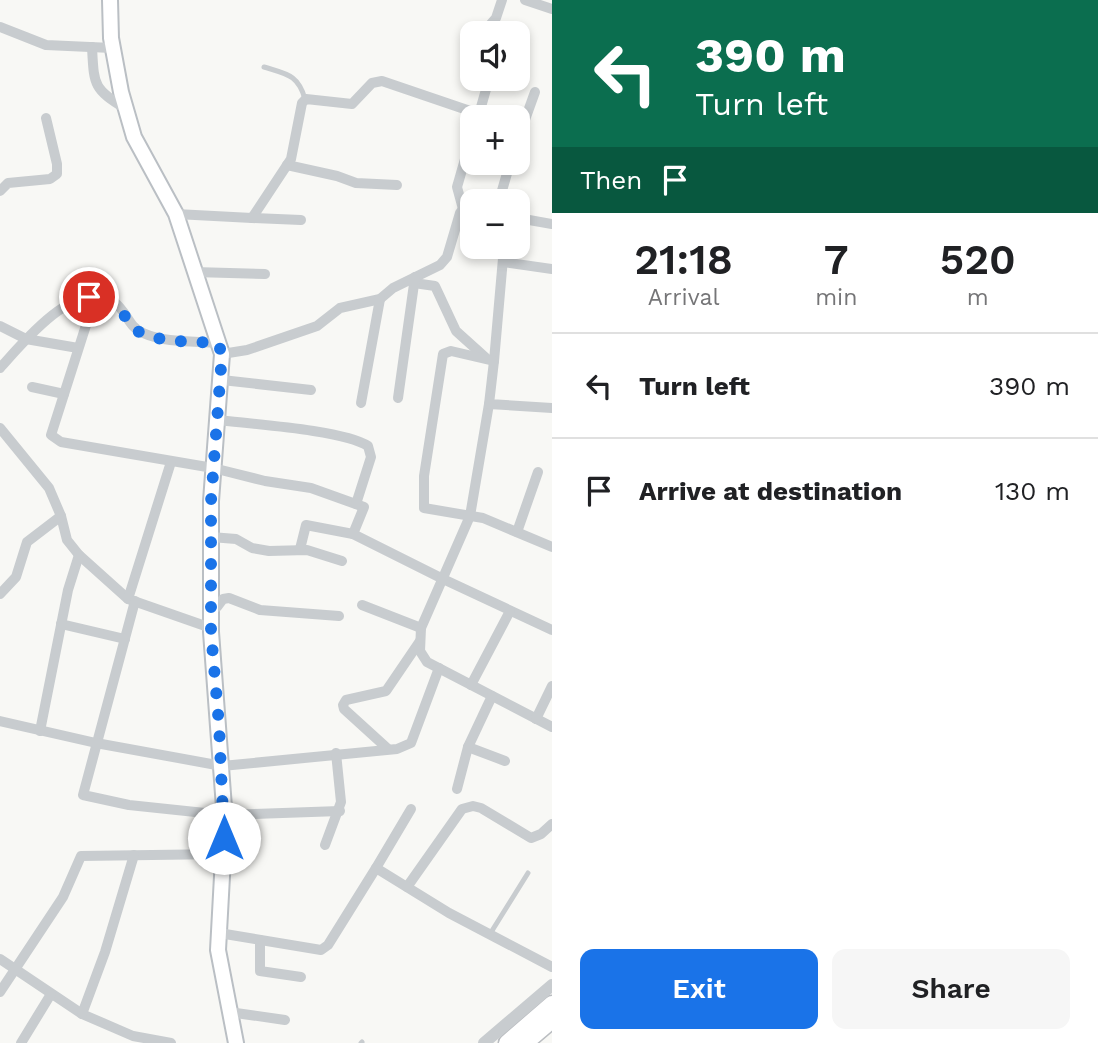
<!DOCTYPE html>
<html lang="en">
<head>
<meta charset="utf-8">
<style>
	body { margin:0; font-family:"Work Sans",sans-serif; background:#f6f6f6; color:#202124; height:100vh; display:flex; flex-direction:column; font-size:26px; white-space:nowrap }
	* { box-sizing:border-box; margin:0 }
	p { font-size:23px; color:#757577 }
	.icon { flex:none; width:38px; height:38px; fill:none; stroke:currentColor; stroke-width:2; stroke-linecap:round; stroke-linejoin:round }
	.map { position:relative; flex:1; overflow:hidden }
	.side { display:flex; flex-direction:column; background:#fff; width:546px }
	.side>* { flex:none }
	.top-card { background:#0b6e4f; color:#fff; overflow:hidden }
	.tools { position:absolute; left:460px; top:21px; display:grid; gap:14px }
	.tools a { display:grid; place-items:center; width:70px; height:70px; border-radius:14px; background:#fff; box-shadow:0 4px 10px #0003; font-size:35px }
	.pin { position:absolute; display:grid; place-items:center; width:60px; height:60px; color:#fff; margin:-30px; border:4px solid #fff; border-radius:50%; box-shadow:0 2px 7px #0007 }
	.me { position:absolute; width:77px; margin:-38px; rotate:0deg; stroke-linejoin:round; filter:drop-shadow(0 0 5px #0008) }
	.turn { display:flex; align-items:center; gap:24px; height:147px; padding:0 28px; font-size:32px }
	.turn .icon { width:91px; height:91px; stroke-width:2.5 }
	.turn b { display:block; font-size:49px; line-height:60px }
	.then { display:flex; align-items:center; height:66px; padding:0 28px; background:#0003; gap:14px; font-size:26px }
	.eta { display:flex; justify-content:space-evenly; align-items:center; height:119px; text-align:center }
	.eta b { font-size:42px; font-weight:600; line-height:49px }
	.primary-button { display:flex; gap:14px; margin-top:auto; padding:14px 28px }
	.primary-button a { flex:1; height:80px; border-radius:14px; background:#1a73e8; color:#fff; font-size:28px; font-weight:600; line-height:80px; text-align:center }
	.primary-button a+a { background:#f6f6f6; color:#202124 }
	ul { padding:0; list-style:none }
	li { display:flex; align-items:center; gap:21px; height:105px; padding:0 28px; border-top:2px solid #e0e0e0 }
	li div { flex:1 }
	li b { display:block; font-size:26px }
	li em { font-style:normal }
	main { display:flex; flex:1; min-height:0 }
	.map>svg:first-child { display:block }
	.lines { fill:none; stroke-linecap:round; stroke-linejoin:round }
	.secondary-casing { stroke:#babfc4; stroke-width:18 }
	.trunk-casing { stroke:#babdc1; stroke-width:19 }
	.service { stroke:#c8cccf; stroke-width:5 }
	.minor { stroke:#c8cccf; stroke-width:10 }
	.tertiary { stroke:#c8cccf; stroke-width:12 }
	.secondary { stroke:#fff; stroke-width:14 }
	.trunk { stroke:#fff; stroke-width:16 }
	.route { stroke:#1a73e8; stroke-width:12; stroke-dasharray:0 21.6 }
</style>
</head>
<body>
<main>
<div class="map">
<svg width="552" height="1043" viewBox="0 0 552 1043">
	<rect width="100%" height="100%" fill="#f8f8f5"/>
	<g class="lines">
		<defs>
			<path id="secondary" d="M110,0L111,38L121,92L134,137L176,214L222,354L211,501V632L225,821L218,950L236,1043"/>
			<g id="trunk">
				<path d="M507,1043L552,1004"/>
				<path d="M525,1043L552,1020"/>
			</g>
		</defs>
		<!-- secondary casing -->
		<use href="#secondary" class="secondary-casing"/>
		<!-- trunk casing -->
		<use href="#trunk" class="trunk-casing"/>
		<!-- service -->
		<g class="service">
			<path d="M264,67C286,74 298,74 305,99"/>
			<path d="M490,934L528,873"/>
			<path d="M361,1043L362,1042"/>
		</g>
		<!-- minor -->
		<g class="minor">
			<path d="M525,0L552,9"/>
			<path d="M0,27L46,45L112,48"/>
			<path d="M486,33L489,26L496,18L502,0"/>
			<path d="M92,47C94,85 93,89 126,109"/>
			<path d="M479,114L489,79"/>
			<path d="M518,139L535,92"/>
			<path d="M287,165L337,176L356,183L397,185"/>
			<path d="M0,191L8,183L50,179L57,174V164L46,118"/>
			<path d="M499,201L510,163"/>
			<path d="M463,209L457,187L472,135"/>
			<path d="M176,214L252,218L291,159L302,103L306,99L352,104L372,83L382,81L479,114L478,117"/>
			<path d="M252,218L301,220"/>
			<path d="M518,218L552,224"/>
			<path d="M503,262L552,269"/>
			<path d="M194,272L265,274"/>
			<path d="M414,283L435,286L456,331L486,358"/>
			<path d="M88,319L51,435L61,442L213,468L265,481L311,488L364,507L353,534L443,579L552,630"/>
			<path d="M0,326L26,339L78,348"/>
			<path d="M222,354L247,350L317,326L340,308L380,299L393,288L440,265L447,257L460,213L463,209L472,210"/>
			<path d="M494,361L504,247"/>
			<path d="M0,368C23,343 75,277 114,302C127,311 128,327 143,333C165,343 195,341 218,343"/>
			<path d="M222,380L311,390"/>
			<path d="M32,387L64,394"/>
			<path d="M398,398L415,277"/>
			<path d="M361,403L380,299"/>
			<path d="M489,404L470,516L421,628L420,651L427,662L552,727"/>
			<path d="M552,408L489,404L494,361L451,351L443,354L424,476V508L483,518L552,547"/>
			<path d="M218,420C251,424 344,430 368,446L371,457L356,504"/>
			<path d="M0,428L49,488L61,516L67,540L79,555L128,599L211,628"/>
			<path d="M517,532L538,472"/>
			<path d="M211,537L236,539L252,548L269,551L307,550L342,561"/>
			<path d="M300,549L306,525L353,534"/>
			<path d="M0,594L16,577L27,542L61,516"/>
			<path d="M128,599L171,462"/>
			<path d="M135,601L83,795L129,805L224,815L340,811"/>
			<path d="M362,605L421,628"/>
			<path d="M211,608L217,607L223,599L229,598L260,610L339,616"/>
			<path d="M61,624L125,639"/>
			<path d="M471,685L510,611"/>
			<path d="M536,719L552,686"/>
			<path d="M0,721L96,743L222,766L397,749L411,743L439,668"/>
			<path d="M40,731L68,590L79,555"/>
			<path d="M468,747L505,761"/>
			<path d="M388,749L344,709L343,705L346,700L386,691L420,641"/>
			<path d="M457,789L468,747L492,696"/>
			<path d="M325,845L341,802L336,753"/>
			<path d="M376,868L411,809"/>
			<path d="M407,887L462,809L473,806L481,808L531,838L541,834L552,824"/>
			<path d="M219,933L321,950L328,945L376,868L449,913L552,967"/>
			<path d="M260,940V971L301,977"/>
			<path d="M0,959L82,1014L133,1036L171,1043"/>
			<path d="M0,992L63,897L81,856L223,854"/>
			<path d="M229,1012L285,1020"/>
			<path d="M82,1014L105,952L134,855"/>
			<path d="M21,1043L51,994"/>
		</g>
		<!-- tertiary -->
		<path class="tertiary" d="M484,1043L552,985"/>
		<!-- secondary -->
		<use href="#secondary" class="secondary"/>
		<!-- trunk -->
		<use href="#trunk" class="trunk"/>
	</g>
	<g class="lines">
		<!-- route -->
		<path class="route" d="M89,297C130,297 118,322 141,333C163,343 194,341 218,343L222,354L211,501V632L219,725L224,838"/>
	</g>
</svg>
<div class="tools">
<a><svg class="icon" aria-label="sound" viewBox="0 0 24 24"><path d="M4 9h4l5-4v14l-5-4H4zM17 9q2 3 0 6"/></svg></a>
<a>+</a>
<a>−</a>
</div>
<div class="pin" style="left:89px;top:297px;background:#d93025"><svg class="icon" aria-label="arrive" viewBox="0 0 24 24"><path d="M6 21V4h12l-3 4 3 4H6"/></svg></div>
<svg class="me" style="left:224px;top:838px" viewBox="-20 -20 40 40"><circle r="19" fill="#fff"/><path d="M0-13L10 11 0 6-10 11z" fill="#1a73e8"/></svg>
</div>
<section class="side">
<div class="top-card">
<div class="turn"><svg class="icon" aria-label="left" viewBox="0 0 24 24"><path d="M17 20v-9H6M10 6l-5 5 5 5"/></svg><div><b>390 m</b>Turn left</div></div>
<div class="then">Then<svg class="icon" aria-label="arrive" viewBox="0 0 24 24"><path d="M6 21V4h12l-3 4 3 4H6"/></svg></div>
</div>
<div class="eta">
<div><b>21:18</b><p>Arrival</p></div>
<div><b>7</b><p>min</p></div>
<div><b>520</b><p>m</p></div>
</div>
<ul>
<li><svg class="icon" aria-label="left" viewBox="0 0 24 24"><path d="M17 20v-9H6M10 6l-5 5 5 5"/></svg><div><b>Turn left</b></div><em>390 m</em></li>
<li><svg class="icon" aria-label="arrive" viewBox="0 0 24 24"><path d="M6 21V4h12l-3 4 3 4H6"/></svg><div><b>Arrive at destination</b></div><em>130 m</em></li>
</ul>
<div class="primary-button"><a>Exit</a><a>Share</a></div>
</section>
</main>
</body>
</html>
